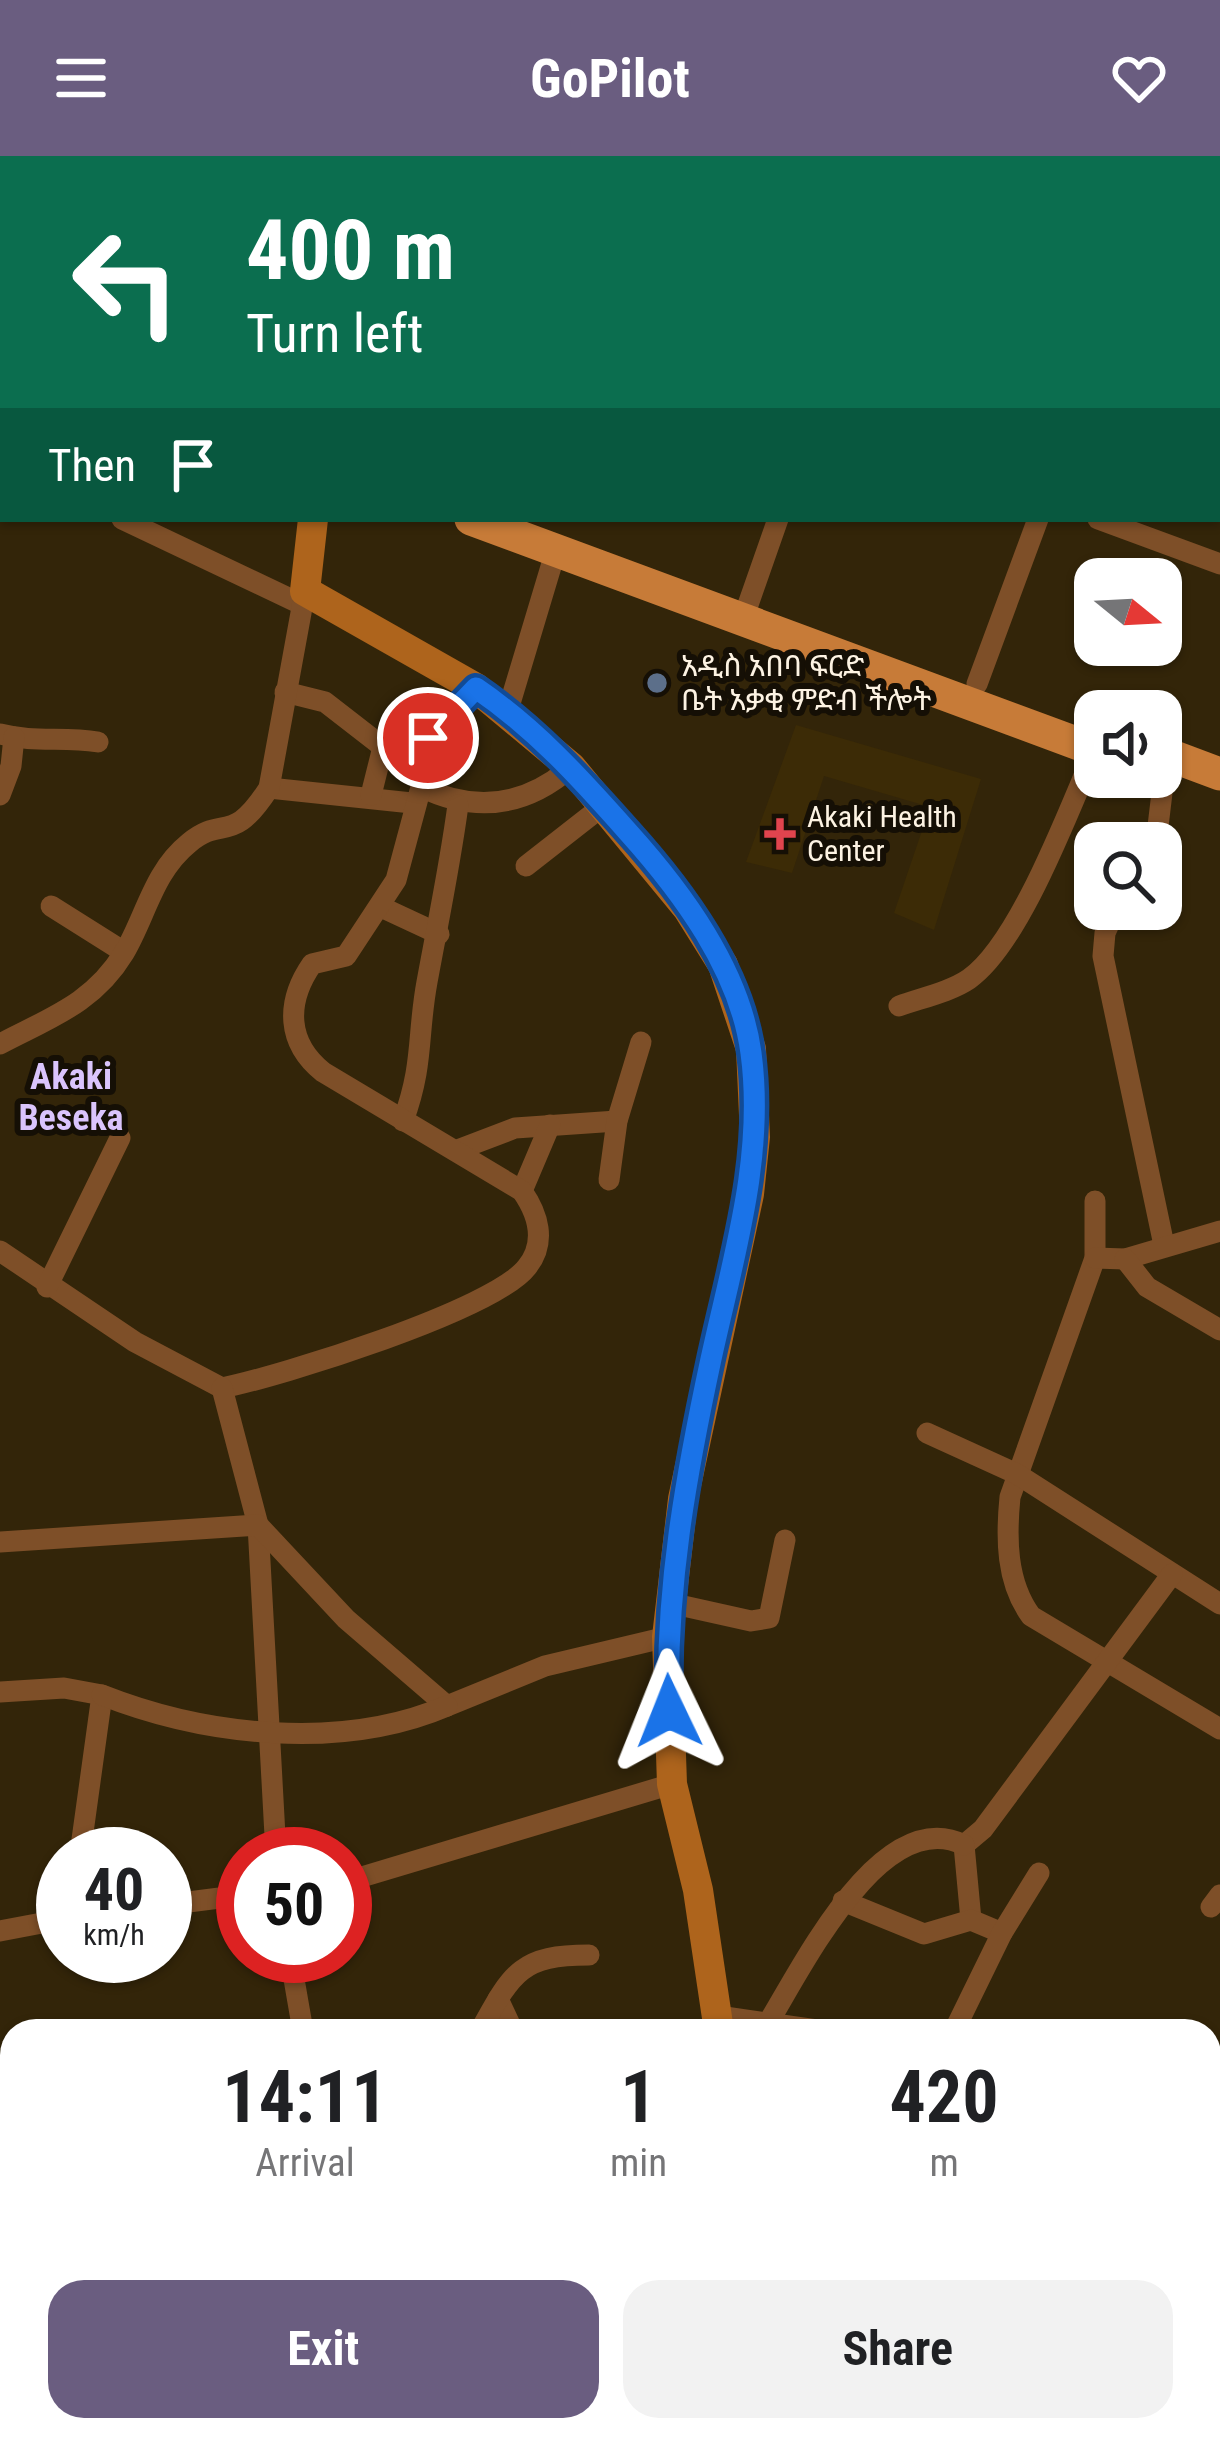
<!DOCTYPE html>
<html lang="en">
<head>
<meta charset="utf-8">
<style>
	body { margin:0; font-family:"Roboto Condensed","Noto Sans Ethiopic",sans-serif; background:#f2f2f2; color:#202124; height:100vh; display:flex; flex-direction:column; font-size:45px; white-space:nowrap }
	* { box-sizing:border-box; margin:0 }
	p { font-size:39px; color:#757577 }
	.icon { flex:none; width:66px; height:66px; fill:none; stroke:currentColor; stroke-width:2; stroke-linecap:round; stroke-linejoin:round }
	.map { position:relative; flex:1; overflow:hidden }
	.sheet { position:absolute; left:0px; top:1863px; width:1221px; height:423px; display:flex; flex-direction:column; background:#fff; border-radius:36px 36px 0 0; box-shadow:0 3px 9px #0004 }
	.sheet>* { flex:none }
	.hud { position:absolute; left:0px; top:0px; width:1221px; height:366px; box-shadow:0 3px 9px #0004; background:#0b6e4f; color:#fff; overflow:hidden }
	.needle { width:78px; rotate:108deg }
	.tools { position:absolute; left:1074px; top:402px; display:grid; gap:24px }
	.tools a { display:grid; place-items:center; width:108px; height:108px; border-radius:24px; background:#fff; box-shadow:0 3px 9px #0004; font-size:60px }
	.speed { position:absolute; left:36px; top:1671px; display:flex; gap:24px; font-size:60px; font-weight:700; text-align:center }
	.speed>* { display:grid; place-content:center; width:156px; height:156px; border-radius:50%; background:#fff; box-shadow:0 3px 9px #0004; line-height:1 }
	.speed small { font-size:30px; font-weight:400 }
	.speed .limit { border:18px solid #d22; background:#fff; color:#111 }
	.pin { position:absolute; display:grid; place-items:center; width:102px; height:102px; color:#fff; margin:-51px; border:6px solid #fff; border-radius:50%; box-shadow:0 3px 12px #0007 }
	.me { position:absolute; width:132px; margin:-66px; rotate:358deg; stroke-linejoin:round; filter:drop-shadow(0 0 9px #0008) }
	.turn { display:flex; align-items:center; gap:42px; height:252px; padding:0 48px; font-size:54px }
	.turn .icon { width:156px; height:156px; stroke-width:2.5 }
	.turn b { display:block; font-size:84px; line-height:102px }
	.then { display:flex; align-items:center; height:114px; padding:0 48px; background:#0003; gap:24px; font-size:45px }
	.eta { display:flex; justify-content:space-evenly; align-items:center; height:204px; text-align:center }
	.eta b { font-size:72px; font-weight:700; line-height:84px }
	.button { display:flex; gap:24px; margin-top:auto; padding:24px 48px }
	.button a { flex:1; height:138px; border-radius:36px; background:#6a5d80; color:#fff; font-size:48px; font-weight:700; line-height:138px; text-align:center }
	.button a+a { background:#f2f2f2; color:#202124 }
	header { display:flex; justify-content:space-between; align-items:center; height:156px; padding:0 48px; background:#6a5d80; color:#fff; font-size:54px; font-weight:700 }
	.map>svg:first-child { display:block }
	.built { fill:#3c2b06 }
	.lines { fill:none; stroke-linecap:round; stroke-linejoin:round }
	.minor { stroke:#7e4f28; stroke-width:21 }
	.tertiary { stroke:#7e4f28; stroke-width:27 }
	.secondary { stroke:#ae641c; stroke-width:30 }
	.primary { stroke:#c77b38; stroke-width:33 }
	.route-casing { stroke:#114b97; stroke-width:30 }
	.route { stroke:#1a73e8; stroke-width:21 }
	.service-dot { fill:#5c6f8a; stroke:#150f05; stroke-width:4.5 }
	.health-dot { fill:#e0444e; stroke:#150f05; stroke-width:4.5 }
	.labels { text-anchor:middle; stroke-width:12; stroke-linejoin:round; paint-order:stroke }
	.poi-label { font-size:30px; fill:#fdf3e3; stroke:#150f05; text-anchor:start }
	.quarter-label { font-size:36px; font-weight:bold; fill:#dac4fc; stroke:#150f05 }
</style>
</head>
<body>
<header><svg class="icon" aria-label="menu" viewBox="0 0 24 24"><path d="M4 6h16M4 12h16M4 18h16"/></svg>GoPilot<svg class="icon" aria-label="heart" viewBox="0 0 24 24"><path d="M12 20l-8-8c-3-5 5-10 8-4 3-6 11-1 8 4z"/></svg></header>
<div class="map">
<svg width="1220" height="2285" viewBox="0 0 1220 2285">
	<rect width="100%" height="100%" fill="#332509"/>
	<!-- built -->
	<path class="built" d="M796,569L981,623L934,774L894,757L930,651L824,620L792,717L746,706Z"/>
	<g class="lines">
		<!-- minor -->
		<g class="minor">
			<path d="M78,0V3"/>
			<path d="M600,0L608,3"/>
			<path d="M1062,0L1070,3"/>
			<path d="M266,3V0"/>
			<path d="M295,3L326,0"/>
			<path d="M914,3L915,0"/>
			<path d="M1172,3L1173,0"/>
			<path d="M0,33H3"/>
			<path d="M1218,64L1220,65"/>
			<path d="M1218,240H1220"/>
			<path d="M0,300L3,301"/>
			<path d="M122,363L301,448"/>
			<path d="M1098,363L1220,408"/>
			<path d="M743,463L778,363"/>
			<path d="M977,528L1038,363"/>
			<path d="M285,536L325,546L383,591L413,593L476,532"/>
			<path d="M508,554L556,394"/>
			<path d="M0,578C35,587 63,580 98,586"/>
			<path d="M421,631C475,657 525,651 571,611"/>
			<path d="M269,632L412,647"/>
			<path d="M0,639L11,610L14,581"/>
			<path d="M371,639L383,591"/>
			<path d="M1156,687L1164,620"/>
			<path d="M526,710L604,649"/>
			<path d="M51,750L124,796"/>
			<path d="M381,751L439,778"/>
			<path d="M1116,753L1105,777L1103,800L1164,1089"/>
			<path d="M899,850C921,842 950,836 969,823C1020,787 1069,653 1095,594"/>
			<path d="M0,888C49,862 93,848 124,797C146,760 153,716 189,687C224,658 231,691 269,632L305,435"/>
			<path d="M403,965C424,908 417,880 427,826C438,766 450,709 458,649"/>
			<path d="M460,993L515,972L617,965"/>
			<path d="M609,1024L617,965L641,886"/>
			<path d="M522,1035L550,969"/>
			<path d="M1095,1045V1102L1010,1341C1006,1382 1006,1426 1031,1460L1220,1573"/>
			<path d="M0,1095L135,1186L222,1232C281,1220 494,1154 527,1111C547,1086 538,1058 522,1035L323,916C287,887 285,847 312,808L346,800L396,724L421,631L413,593"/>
			<path d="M1095,1102L1125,1103L1220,1075"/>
			<path d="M1125,1103L1147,1131L1220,1174"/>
			<path d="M47,1131L120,982"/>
			<path d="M222,1232L258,1369L276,1698"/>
			<path d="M927,1277L1017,1318L1220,1448"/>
			<path d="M0,1386L258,1369L346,1463L447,1550L545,1510L667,1481"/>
			<path d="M670,1447L751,1465L769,1462L785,1384"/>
			<path d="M0,1536L64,1532L102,1539L80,1698"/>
			<path d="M102,1539C206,1580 342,1595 447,1550"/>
			<path d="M964,1689L983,1673L1172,1418"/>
			<path d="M964,1689L971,1764"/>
			<path d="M345,1726L672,1628"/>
			<path d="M843,1745L924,1778L971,1764L1002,1777"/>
			<path d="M165,1749L243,1739"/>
			<path d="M1211,1751L1220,1739"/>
			<path d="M0,1775L63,1763"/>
			<path d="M290,1800L303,1875"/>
			<path d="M498,1843L513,1875"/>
			<path d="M718,1860L824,1875"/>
			<path d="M768,1867C803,1810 882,1648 964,1689"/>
			<path d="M480,1875C512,1817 520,1799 589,1799"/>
			<path d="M954,1875L1002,1777L1039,1717"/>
			<path d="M0,1916L12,2016"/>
			<path d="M0,2102L12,2100"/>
			<path d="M1209,2115H1220"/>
			<path d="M0,2249L12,2248"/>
			<path d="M1209,2272L1214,2285"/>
			<path d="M59,2274L64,2285"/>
			<path d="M376,2274L378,2285"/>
			<path d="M646,2274L648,2285"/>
			<path d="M903,2274L904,2285"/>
			<path d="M1047,2274L1048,2285"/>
		</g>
		<!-- tertiary -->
		<path class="tertiary" d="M552,3V0"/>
		<!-- secondary -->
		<g class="secondary">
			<path d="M313,363L305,435L476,532L571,611L688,753L723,809L751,893L755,981L749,1038L683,1343L667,1481L672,1628L698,1734L719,1875"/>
			<path d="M757,2274L758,2285"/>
		</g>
		<!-- primary -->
		<g class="primary">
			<path d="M0,214H3"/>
			<path d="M471,363L1095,594"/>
			<path d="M1161,596L1220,618"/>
		</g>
	</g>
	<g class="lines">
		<defs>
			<path id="route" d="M428,582L476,532C535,572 581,623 628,676C682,736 740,814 751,897C765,1001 733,1102 711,1203C686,1319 665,1435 669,1555"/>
		</defs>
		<!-- route casing -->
		<use href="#route" class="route-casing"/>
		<!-- route -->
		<use href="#route" class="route"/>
	</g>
	<!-- markers -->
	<circle class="service-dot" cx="657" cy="527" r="12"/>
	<path class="health-dot" d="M774 660h12v12h12v12h-12v12h-12v-12h-12v-12h12z"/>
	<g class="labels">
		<!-- poi labels -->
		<g class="poi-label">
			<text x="681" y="520">አዲስ አበባ ፍርድ<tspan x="681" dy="34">ቤት አቃቂ ምድብ ችሎት</tspan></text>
			<text x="807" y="671">Akaki Health<tspan x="807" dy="34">Center</tspan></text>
		</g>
		<!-- quarter labels -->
		<g class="quarter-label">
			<text x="71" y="933">Akaki<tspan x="71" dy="41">Beseka</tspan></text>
		</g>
	</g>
</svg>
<div class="tools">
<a><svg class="needle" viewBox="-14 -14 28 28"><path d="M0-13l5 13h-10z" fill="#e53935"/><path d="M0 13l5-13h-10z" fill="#757577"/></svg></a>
<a><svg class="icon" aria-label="sound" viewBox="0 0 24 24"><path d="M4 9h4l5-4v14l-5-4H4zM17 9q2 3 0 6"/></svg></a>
<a><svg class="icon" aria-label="search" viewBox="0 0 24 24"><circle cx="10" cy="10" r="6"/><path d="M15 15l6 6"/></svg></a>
</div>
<div class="speed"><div>40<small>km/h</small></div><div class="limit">50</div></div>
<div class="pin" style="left:428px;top:582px;background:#d93025"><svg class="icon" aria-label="arrive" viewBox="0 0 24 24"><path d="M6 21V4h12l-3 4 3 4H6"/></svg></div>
<svg class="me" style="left:669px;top:1555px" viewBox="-20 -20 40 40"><path d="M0-17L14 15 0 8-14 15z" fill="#1a73e8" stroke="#fff" stroke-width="4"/></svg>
<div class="hud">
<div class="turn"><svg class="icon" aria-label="left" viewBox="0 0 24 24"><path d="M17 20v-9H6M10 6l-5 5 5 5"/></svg><div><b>400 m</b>Turn left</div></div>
<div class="then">Then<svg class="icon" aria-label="arrive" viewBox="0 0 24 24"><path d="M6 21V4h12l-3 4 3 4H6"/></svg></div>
</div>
<section class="sheet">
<div class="eta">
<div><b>14:11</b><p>Arrival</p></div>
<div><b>1</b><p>min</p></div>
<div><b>420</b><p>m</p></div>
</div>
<div class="button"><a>Exit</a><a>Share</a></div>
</section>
</div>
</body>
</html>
